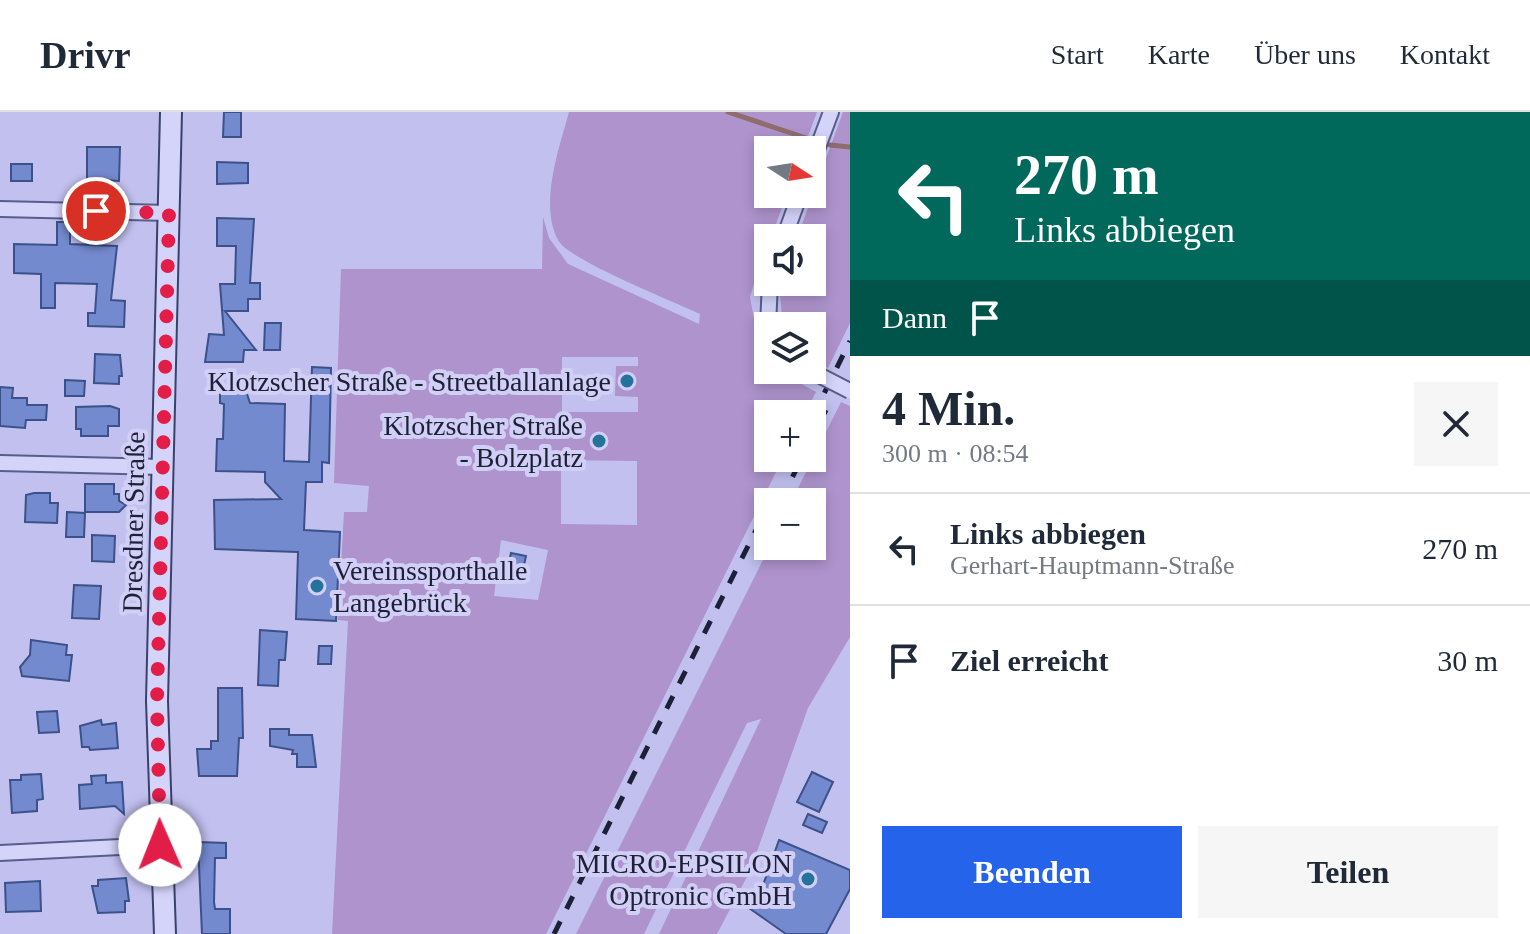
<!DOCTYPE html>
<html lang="de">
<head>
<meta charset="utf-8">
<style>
	body { margin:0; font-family:"Times New Roman",serif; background:#f6f6f7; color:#1f2937; height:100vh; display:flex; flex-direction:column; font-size:30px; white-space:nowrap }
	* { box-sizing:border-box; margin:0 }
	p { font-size:26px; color:#747a83 }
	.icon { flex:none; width:44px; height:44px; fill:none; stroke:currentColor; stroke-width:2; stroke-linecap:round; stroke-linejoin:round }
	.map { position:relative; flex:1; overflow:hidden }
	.drawer { display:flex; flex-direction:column; background:#fff; width:680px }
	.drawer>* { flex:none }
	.guide { background:#00695c; color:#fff; overflow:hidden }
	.needle { width:52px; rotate:102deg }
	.buttons { position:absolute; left:754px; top:24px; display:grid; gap:16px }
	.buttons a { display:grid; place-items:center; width:72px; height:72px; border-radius:0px; background:#fff; box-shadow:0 4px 12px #0003; font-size:40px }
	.pin { position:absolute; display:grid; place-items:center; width:68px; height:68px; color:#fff; margin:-34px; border:4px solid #fff; border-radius:50%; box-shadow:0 2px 8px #0007 }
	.me { position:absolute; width:88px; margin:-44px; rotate:359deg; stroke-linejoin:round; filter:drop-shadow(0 0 6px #0008) }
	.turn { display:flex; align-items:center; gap:28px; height:168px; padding:0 32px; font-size:36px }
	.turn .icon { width:104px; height:104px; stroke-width:2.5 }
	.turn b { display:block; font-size:56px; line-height:68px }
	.then { display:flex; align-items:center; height:76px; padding:0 32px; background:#0003; gap:16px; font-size:30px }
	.round { display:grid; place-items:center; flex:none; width:84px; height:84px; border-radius:0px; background:#f6f6f7 }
	.headline { display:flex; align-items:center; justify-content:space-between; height:136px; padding:0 32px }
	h1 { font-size:48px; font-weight:700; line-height:60px }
	.button { display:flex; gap:16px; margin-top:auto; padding:16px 32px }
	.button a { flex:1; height:92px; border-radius:0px; background:#2563eb; color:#fff; font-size:32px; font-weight:700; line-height:92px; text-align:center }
	.button a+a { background:#f6f6f7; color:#1f2937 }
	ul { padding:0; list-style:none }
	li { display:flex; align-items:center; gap:24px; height:112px; padding:0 32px; border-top:2px solid #e0e1e3 }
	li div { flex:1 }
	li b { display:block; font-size:30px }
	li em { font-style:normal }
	header { display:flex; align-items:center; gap:48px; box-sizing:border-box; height:112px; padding:0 40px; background:#fff; border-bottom:2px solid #e0e1e3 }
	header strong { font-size:38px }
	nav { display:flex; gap:44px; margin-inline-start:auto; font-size:28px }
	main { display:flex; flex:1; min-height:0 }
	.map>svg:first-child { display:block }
	.green { fill:#ae93cd; fill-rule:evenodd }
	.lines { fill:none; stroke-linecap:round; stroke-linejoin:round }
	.stream { stroke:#8f6d6a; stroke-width:5 }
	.building { fill:#748acf; stroke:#3c5189; stroke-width:2 }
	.street-casing { stroke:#575e89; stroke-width:18 }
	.secondary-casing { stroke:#3a426a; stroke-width:24 }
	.street { stroke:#d4d3fa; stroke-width:14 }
	.secondary { stroke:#d4d3fa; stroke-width:20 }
	.rail { stroke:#1c2138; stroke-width:5; stroke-dasharray:14 14; stroke-linecap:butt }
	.street-bridge-casing { stroke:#575e89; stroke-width:18; stroke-linecap:butt }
	.street-bridge { stroke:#d4d3fa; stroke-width:14 }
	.route { stroke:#e11d48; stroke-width:14; stroke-dasharray:0 25.2 }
	.poi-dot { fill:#25739a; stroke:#d1cff6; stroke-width:3 }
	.labels { text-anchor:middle; stroke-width:8; stroke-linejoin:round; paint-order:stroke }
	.poi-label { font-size:28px; fill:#1c2138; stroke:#d1cff6; text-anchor:end }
	.street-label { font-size:28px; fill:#1c2138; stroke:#d1cff6 }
</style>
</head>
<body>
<header>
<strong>Drivr</strong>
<nav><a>Start</a><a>Karte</a><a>Über uns</a><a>Kontakt</a></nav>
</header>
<main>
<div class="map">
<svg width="850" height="822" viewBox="0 0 850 822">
	<rect width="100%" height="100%" fill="#c1c0ef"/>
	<!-- green -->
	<g class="green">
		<path d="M569,0H817L803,38H768V82H787L771,126H768L750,185L759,234L768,247V258H776L816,280L805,302H768V346H783L546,822H332L348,509L338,508L344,400H367L369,374L334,371L341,157H542L543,105L549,126L568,152L699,212L700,202C673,189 568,148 558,128C539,92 559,37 569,0ZM562,245H638V254H616L615,284L638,285V300H562ZM561,348L637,349V413L561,412ZM501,428L548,438L538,488L494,484Z"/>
		<path d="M843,0H850V211L828,256L812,248V214H783L780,183L783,170H812V126H797Z"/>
		<path d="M841,290L850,294V525L808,596L750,759L717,822H659L761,607L747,611L644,822H576L770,434H812V390H791Z"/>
	</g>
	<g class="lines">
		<!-- stream -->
		<g class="stream">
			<path d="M728,0L806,26"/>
			<path d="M830,33L850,35"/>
		</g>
	</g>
	<!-- building -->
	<g class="building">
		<path d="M224,0H241V25H223Z"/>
		<path d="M87,35H120L119,69L87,67Z"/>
		<path d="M217,50L248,51V71L217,72Z"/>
		<rect x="11" y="52" width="21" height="17"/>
		<path d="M217,106L254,107L250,171H260V187H248V199H225L256,238H244L243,250H205L209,222L224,223L220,172H235L236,134H217Z"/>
		<path d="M57,110H70V132L117,134L111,188L125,189L124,215L88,214V201H95L97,172L55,171V196H41V162L14,161V132L57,133Z"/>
		<path d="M265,211H281L280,238H264Z"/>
		<path d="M95,242L120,243L122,264H119V272L94,271Z"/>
		<path d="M312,255L331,256L329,351L322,350V370H306L304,418L340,420L336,509L296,507L298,440L215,437L214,388L281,387L265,370V360L216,359L217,327H223L224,292L220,291V280L246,279L250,291L285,292L284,349L309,350Z"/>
		<path d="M65,268L85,269L84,284H65Z"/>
		<path d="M0,275L13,276L12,286H27V293H47L46,308H26L25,316L0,314Z"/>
		<path d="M110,294L119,297V314H108V324H81V317H76V295Z"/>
		<path d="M85,372H114V382H119V389L126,393L119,400H85Z"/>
		<path d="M34,381H50V391H58L57,411L25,410L26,383Z"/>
		<path d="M67,400L85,401L84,425H66Z"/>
		<path d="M92,423L115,424L114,450L92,449Z"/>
		<path d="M511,441L526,444L522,462L507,459Z"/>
		<path d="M74,473L101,474L99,507L72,506Z"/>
		<path d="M260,518L287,520L285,548H279L278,574L258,573Z"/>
		<path d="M31,528L67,533L66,543H72L69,569L22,564L20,555L30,543Z"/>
		<path d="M319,534H332L331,552H318Z"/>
		<path d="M218,576H242L243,626H239L237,664H199L197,637H211V629H218Z"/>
		<path d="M57,599L59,620L39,621L37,600Z"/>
		<path d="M101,608L102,613L116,611L118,636L90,638L89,635H82L80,614Z"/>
		<path d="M270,617H289V623H312L316,655H297V642H292L293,638L270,634Z"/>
		<path d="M812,660L833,670L819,700L797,690Z"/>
		<path d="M41,662L43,687L37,688V699L12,701L10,668H21V663Z"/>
		<path d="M106,663V671L122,670L124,702L115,694L80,697L79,673L92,672L91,664Z"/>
		<path d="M808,702L827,710L822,721L803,713Z"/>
		<path d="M779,728L850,758V777L826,822H786L749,796L762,776Z"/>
		<path d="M198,730L226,731V746H215L214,790L215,797H230V822H202Z"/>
		<path d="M126,766L129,789H125V800L98,801L92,774H98V768Z"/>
		<path d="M40,769L41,799L6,800L5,771Z"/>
	</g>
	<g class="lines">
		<defs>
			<g id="street">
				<path d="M812,51L831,0"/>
				<path d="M0,97L169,101"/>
				<path d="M784,126L800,82"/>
				<path d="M768,214L770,170"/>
				<path d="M0,351L162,355"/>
				<path d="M0,741L160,733"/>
			</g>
			<path id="secondary" d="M165,822L157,589L171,0"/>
		</defs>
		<!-- street casing -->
		<use href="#street" class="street-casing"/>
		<!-- secondary casing -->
		<use href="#secondary" class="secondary-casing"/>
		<!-- street -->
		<use href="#street" class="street"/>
		<!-- secondary -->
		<use href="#secondary" class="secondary"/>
		<!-- rail -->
		<g class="rail">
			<path d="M812,306L850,229"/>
			<path d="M812,327L826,298"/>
			<path d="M780,390L802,346"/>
			<path d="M554,822L768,394"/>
		</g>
		<defs>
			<path id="street-bridge" d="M809,258L850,279"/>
		</defs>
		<!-- street-bridge casing -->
		<use href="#street-bridge" class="street-bridge-casing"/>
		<!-- street-bridge -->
		<use href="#street-bridge" class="street-bridge"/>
	</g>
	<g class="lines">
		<!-- route -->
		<path class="route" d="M96,99L169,101L157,589L160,733"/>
	</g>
	<!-- markers -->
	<g class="poi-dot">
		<circle cx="627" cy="269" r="8"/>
		<circle cx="599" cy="329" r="8"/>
		<circle cx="317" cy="474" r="8"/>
		<circle cx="808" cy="767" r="8"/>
	</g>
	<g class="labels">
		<!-- poi labels -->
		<g class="poi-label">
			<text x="611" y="279">Klotzscher Straße - Streetballanlage</text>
			<text x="583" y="323">Klotzscher Straße<tspan x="583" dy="32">- Bolzplatz</tspan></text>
			<text x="333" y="468" text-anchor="start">Vereinssporthalle<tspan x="333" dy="32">Langebrück</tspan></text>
			<text x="792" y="761">MICRO-EPSILON<tspan x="792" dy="32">Optronic GmbH</tspan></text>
		</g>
		<!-- street labels -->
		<g class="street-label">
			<text transform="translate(133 410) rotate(-89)" y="10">Dresdner Straße</text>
		</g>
	</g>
</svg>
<div class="buttons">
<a><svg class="needle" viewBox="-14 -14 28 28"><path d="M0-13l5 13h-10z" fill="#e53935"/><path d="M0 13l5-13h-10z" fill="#747a83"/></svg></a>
<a><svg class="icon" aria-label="sound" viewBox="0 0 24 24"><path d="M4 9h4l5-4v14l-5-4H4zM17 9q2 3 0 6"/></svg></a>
<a><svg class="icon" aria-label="layers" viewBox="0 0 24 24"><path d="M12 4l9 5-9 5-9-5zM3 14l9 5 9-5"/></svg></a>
<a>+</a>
<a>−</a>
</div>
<div class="pin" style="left:96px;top:99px;background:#d93025"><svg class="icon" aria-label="arrive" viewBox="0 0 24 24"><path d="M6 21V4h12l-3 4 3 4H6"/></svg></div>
<svg class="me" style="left:160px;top:733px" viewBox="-20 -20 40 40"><circle r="19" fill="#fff"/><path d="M0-13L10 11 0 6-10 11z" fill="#e11d48"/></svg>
</div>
<section class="drawer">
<div class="guide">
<div class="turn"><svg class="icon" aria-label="left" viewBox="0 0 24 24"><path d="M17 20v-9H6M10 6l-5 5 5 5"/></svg><div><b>270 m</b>Links abbiegen</div></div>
<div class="then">Dann<svg class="icon" aria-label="arrive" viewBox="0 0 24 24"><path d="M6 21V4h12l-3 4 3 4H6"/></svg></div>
</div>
<div class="headline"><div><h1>4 Min.</h1><p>300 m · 08:54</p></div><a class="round"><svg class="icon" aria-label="close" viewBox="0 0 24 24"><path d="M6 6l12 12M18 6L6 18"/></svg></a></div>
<ul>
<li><svg class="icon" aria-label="left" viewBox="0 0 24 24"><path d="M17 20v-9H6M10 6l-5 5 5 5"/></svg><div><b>Links abbiegen</b><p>Gerhart-Hauptmann-Straße</p></div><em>270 m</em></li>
<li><svg class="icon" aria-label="arrive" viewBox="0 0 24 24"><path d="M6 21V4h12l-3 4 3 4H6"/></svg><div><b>Ziel erreicht</b></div><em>30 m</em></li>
</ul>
<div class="button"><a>Beenden</a><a>Teilen</a></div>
</section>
</main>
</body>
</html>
